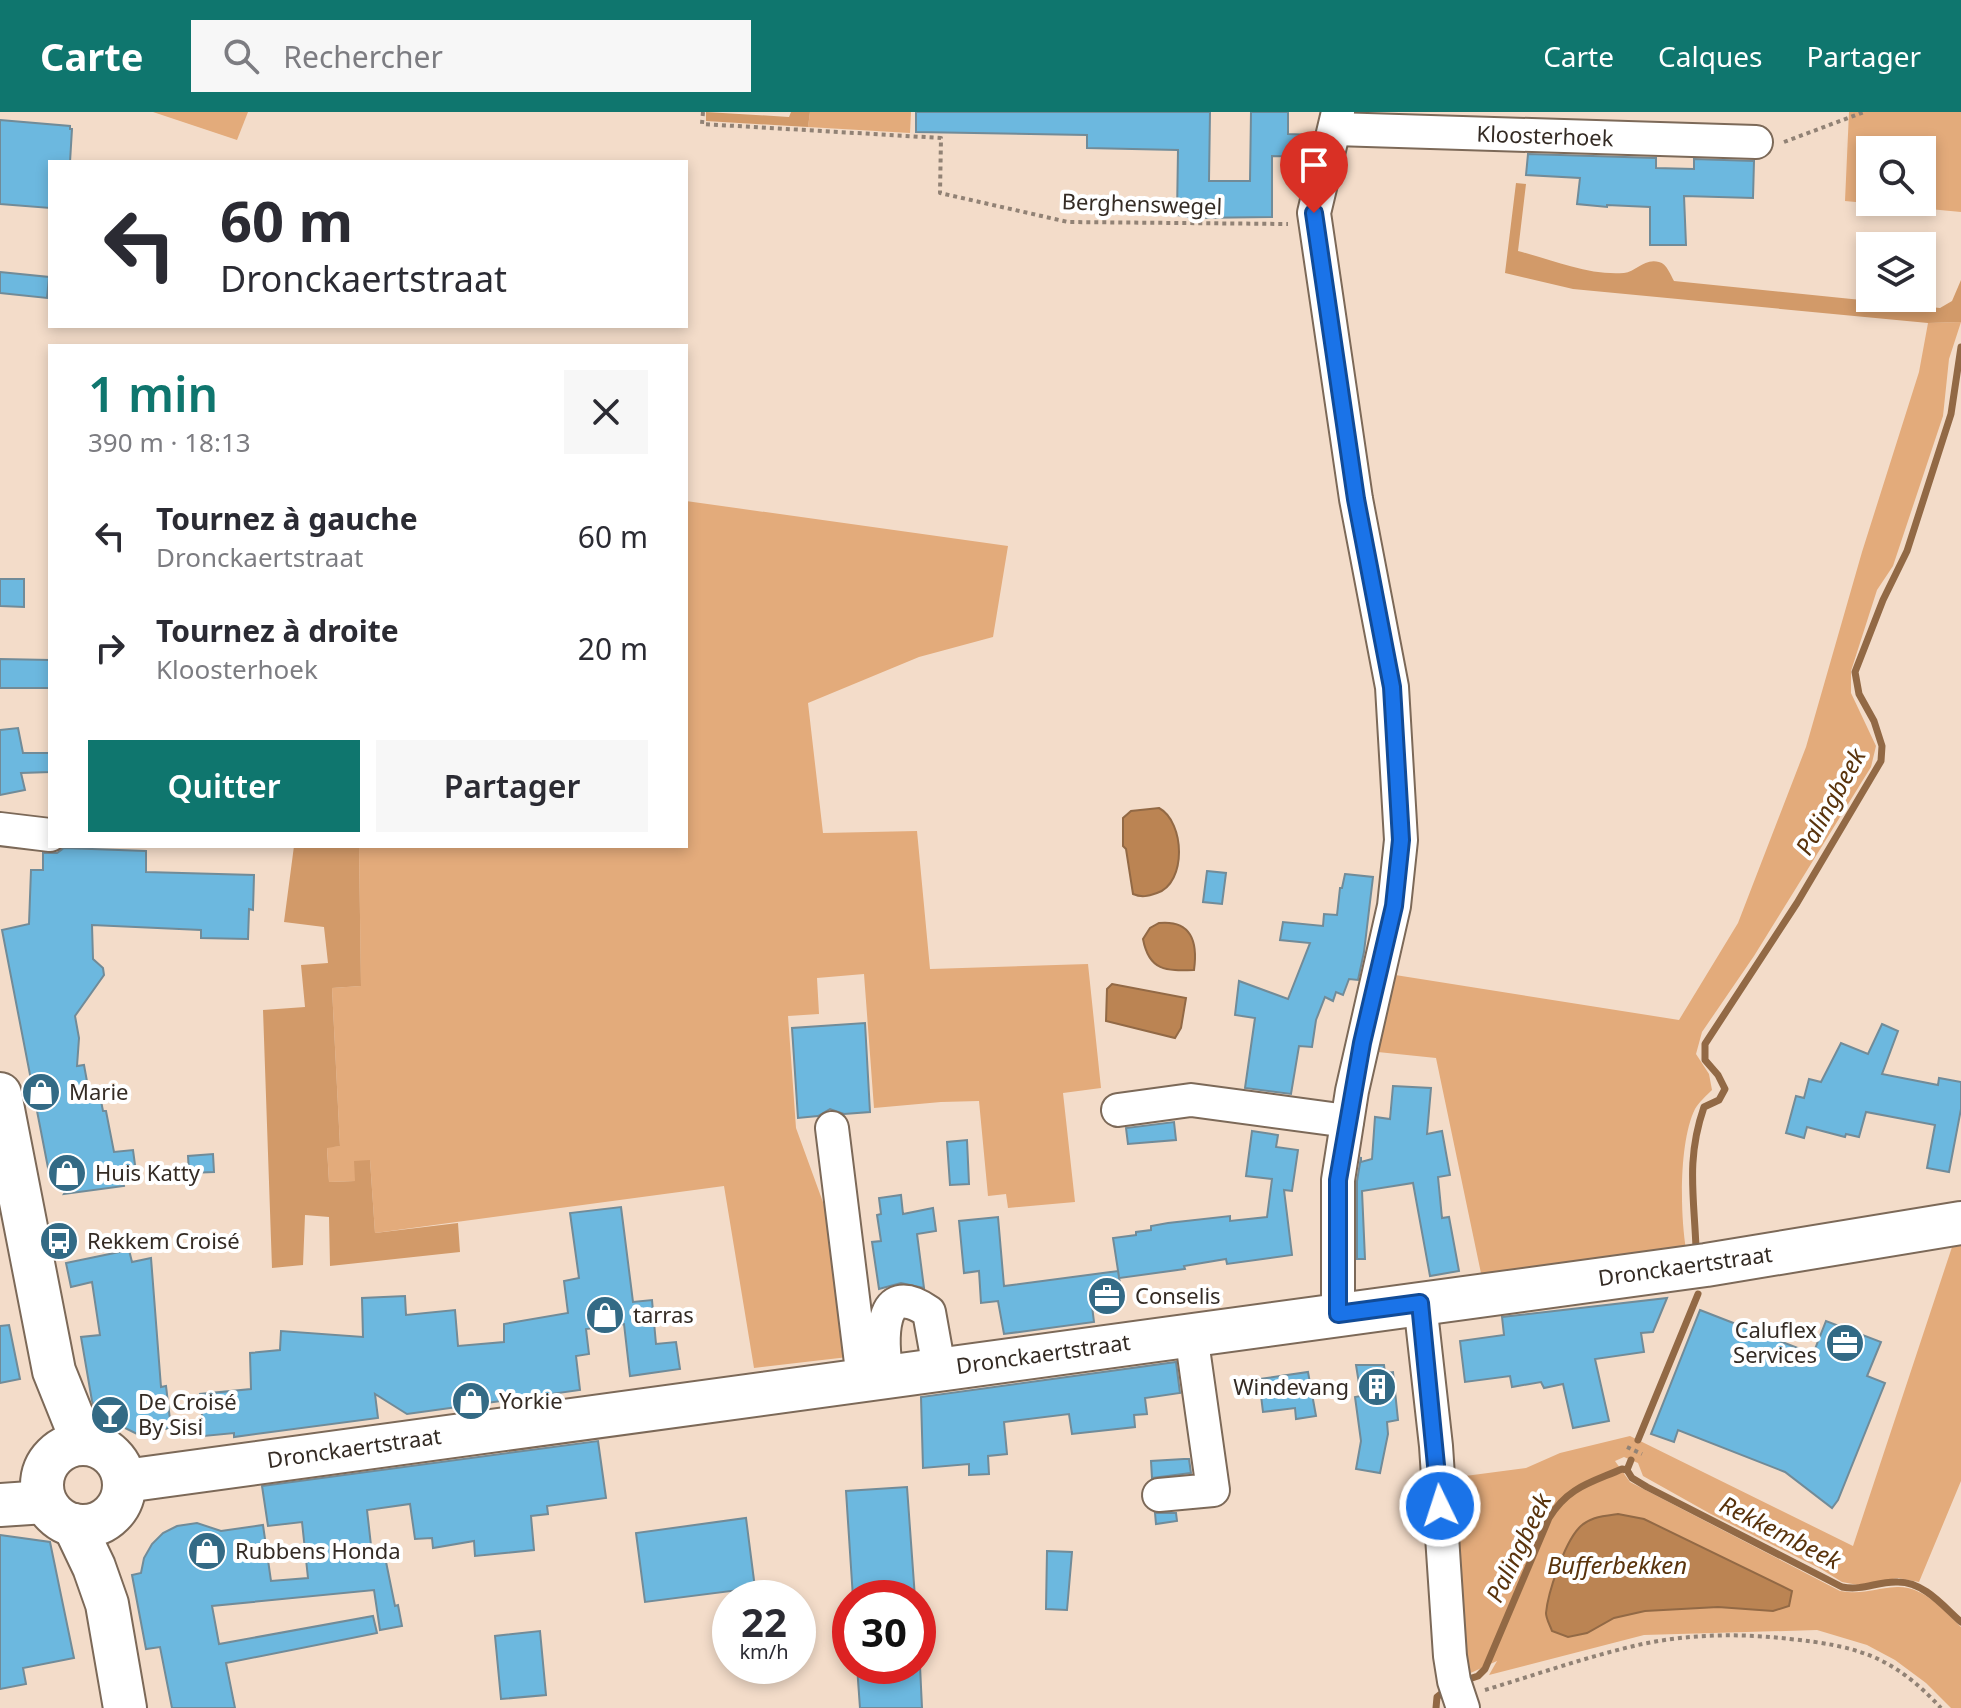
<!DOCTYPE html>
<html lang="fr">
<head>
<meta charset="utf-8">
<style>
	body { margin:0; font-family:"Noto Sans",sans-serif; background:#f7f7f7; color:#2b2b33; height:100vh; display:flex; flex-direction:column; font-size:30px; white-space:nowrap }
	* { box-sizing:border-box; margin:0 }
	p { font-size:26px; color:#7c7c81 }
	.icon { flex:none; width:44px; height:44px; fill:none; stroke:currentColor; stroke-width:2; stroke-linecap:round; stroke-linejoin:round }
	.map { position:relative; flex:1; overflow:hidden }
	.side { position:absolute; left:48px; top:232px; width:640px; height:504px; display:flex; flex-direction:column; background:#fff; border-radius:0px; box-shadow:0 4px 12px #0003 }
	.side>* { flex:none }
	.hud { position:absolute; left:48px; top:48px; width:640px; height:168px; border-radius:0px; box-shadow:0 4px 12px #0003; background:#fff; color:#2b2b33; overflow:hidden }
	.buttons { position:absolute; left:1856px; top:24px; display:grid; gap:16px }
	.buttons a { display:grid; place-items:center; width:80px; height:80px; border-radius:0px; background:#fff; box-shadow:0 4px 12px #0003; font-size:40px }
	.speed { position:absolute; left:712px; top:1468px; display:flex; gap:16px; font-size:40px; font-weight:700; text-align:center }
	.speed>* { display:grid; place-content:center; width:104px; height:104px; border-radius:50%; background:#fff; box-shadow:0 4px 12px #0003; line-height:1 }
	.speed small { font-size:20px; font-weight:400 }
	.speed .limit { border:12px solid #d22; background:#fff; color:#111 }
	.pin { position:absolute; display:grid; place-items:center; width:68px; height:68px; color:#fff; margin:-82px -34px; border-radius:50% 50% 50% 0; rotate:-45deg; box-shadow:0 0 8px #0007 }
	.pin .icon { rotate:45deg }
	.me { position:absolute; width:88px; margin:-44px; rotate:356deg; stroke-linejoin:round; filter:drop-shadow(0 0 6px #0008) }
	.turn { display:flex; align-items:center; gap:28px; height:168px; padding:0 40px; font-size:36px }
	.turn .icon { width:104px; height:104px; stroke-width:2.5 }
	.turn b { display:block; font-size:56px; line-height:68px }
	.round { display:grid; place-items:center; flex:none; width:84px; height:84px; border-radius:0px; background:#f7f7f7 }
	.headline { display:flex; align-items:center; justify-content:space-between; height:136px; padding:0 40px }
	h1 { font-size:48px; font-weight:600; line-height:60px; color:#0f766e }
	.button { display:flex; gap:16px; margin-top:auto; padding:16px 40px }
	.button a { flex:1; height:92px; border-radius:0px; background:#0f766e; color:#fff; font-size:32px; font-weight:600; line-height:92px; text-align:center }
	.button a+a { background:#f7f7f7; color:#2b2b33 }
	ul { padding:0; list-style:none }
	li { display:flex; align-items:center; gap:24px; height:112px; padding:0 40px }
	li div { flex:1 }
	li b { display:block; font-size:30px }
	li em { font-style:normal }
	header { display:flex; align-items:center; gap:48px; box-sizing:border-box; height:112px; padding:0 40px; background:#0f766e; color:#fff }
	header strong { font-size:38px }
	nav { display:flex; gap:44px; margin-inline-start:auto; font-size:28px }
	.search { width:560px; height:72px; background:#f7f7f7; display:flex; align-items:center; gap:20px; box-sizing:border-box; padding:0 28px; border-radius:0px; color:#7c7c81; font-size:30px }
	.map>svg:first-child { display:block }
	.green { fill:#e3ab7b; fill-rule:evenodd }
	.forest { fill:#d29a69 }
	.water { fill:#bb8453; stroke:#926945; stroke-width:2 }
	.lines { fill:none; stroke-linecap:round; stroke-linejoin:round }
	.stream { stroke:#926945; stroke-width:7 }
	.building { fill:#6cb8df; stroke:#718b98; stroke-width:2 }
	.minor-casing { stroke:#7c6958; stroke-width:36 }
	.major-casing { stroke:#7c6958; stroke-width:46 }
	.path { stroke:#918275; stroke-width:4; stroke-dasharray:4 4; stroke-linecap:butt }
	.minor { stroke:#fff; stroke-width:32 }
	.major { stroke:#fff; stroke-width:42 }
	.route-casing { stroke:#114b97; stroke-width:20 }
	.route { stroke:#1a73e8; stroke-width:14 }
	.labels { text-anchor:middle; stroke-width:8; stroke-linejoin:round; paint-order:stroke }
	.street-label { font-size:22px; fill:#342b24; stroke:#fff }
	.poi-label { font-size:22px; fill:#342b24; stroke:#fff; text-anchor:start }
	.water-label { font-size:24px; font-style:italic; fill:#59330c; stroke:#fff }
</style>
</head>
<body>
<header>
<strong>Carte</strong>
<div class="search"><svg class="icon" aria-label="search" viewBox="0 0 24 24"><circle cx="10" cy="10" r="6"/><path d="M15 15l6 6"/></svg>Rechercher</div>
<nav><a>Carte</a><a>Calques</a><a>Partager</a></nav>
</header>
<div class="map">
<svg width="1961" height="1596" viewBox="0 0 1961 1596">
	<rect width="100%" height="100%" fill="#f3dcc9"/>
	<!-- green -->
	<g class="green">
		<path d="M153,0H248L237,28Z"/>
		<path d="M810,0H911L910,21L808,15Z"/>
		<path d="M1849,0H1961V100L1845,89ZM1870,38H1922V90H1870Z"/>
		<path d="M1961,210L1949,247L1943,304L1893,454L1877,478L1851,559V581L1876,634L1871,655L1754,844L1702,920L1696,942L1709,962L1712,978C1706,984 1699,990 1695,997C1679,1029 1680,1102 1686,1137L1482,1166L1436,946L1368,939L1389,862L1679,908L1738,811L1806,635L1862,440L1919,260L1928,211Z"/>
		<path d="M686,389L1008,434L993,525L919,545L808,591L823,721L917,719L930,857L1088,852L1101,976L1063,981L1075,1090L1008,1096L1006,1082L988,1084L979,989L941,990L874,996L864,862L817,866L819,902L788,904L796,1016L832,1115L848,1245L754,1256L724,1074L375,1121L370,1048L355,1069L329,1070L327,1035L340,1034L332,876L361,874L359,734H686Z"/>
		<path d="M1961,1131V1369L1919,1470L1898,1466L1858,1473L1842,1470L1821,1457L1709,1401L1643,1364L1638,1351L1624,1345L1615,1349L1630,1370L1840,1479C1865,1483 1874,1476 1897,1475C1924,1474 1943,1498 1961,1515V1596H1951L1926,1571L1895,1548L1867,1533L1817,1518L1644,1523L1489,1563L1497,1549L1464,1564L1450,1366L1526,1356L1560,1341L1630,1324L1853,1434L1953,1132ZM1568,1432L1789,1494L1773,1499L1718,1495L1645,1499L1614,1506L1587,1521L1546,1504L1551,1479Z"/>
	</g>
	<!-- forest -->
	<g class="forest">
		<path d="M706,0L789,5L791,0H810L808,15L706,9Z"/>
		<path d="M1516,71L1526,72L1518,139C1550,147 1589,164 1624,161C1636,160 1644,146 1659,150C1667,152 1670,162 1674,169L1940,196L1952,189L1961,168V210L1928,211L1573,177L1505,161Z"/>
		<path d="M294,734H359L361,874L332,876L340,1034L327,1036L329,1070L355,1069L354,1049L370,1048L375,1121L458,1111L460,1140L330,1154L329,1105L305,1103L303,1153L272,1156L263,898L305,895L301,853L328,851L324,815L284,810Z"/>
	</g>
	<!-- water -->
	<g class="water">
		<path d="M1159,696C1185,710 1187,771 1157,781C1148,784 1142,786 1133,782L1126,737L1123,734V706L1131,699Z"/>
		<path d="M1159,811C1191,808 1198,829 1194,858C1166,859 1149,859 1143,827L1150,816Z"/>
		<path d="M1112,872L1186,886L1181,916L1175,926L1106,909L1107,877Z"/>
		<path d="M1618,1402L1644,1407L1792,1479L1789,1494L1773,1499L1718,1495L1645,1499L1614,1506L1587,1521L1568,1525L1552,1519C1550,1513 1546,1507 1546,1501C1548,1480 1564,1433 1578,1417C1588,1405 1603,1404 1618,1402Z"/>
	</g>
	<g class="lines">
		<!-- stream -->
		<g class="stream">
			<path d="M1696,1136C1694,1083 1686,1047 1704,995L1719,988L1725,977L1718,963L1705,948V932L1797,791L1881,649L1882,634L1874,609L1859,582L1855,560L1883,488L1907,439L1951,302L1961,235"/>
			<path d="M1638,1328L1698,1182"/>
			<path d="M1627,1358L1632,1366L1647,1375L1842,1475C1864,1479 1877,1469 1898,1470C1924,1470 1943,1494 1961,1510"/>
			<path d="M1466,1568L1478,1564L1485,1557L1549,1406C1568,1375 1590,1371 1622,1357L1627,1358L1631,1348"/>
			<path d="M1436,1596L1437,1585L1446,1578"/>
		</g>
	</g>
	<!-- building -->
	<g class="building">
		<path d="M916,0H1210L1209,69H1250L1251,0H1288V22L1313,23L1308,45L1272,44V105L1193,106L1177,103L1178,38L1087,36V23L916,20Z"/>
		<path d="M0,8L70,14V17H72L70,50H50V96L0,92Z"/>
		<path d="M1528,42L1656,46V56L1694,57V47L1754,49L1753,86L1684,84L1686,133H1650V95L1607,93V95L1577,92L1580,66L1526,63Z"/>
		<path d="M0,160L49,165L47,186L0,181Z"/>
		<path d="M0,467H24V495L0,494Z"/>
		<path d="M0,547L50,548V576H0Z"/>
		<path d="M18,616L23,641H50V660L21,661L25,678L0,683V618Z"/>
		<path d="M64,736L146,739V760L254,763L253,798L249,797L248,827L201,826V818L92,813L93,847L103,856L104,863L75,904L79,926L77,954L84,953L88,975L98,974L103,999H106L114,1040L133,1038L136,1060L122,1064L124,1074L64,1082L75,1065L52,1069L50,1066L2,818L29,812L31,758H43V741H57Z"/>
		<path d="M1207,759L1226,761L1222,792L1203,790Z"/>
		<path d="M1345,762L1373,765L1364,840L1358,868L1349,867L1343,883L1336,880L1333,889L1325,885L1316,908L1312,935L1299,934L1291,982L1245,976L1255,906L1235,903L1239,869L1288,887L1310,831L1280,828L1283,810L1323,814L1324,802L1337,803L1340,776H1342Z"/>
		<path d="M865,911L870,1000L844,1002L830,997L818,1004L798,1006L792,916Z"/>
		<path d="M1882,912L1898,919L1882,962L1938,973L1939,966L1961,970V997L1949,1060L1927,1056L1935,1013L1866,1000L1859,1025L1846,1022L1845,1025L1807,1015L1804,1026L1786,1021L1796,984L1804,986L1809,967L1821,970L1841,931L1868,942Z"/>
		<path d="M1393,974L1431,976L1427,1022L1442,1019L1450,1063L1438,1065L1442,1106L1449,1105L1459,1159L1430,1164L1413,1071L1362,1079L1365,1147H1357V1069L1361,1045V1050L1372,1047L1375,1005L1390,1007Z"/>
		<path d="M1174,1010L1176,1028L1128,1032L1126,1016Z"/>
		<path d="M1252,1019L1278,1023L1276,1035L1298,1038L1292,1079L1284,1078L1292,1143L1227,1152L1226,1147L1184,1154L1185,1157L1119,1166L1124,1190L1092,1194L1094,1210L1004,1222L998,1189L981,1191L979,1159L964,1161L959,1109L998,1105L1004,1174L1118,1159L1119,1165L1113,1126L1136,1123V1120L1151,1118V1114L1168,1111L1230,1104V1109L1267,1105L1272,1067L1246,1064Z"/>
		<path d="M967,1028L969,1072L950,1073L947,1030Z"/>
		<path d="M213,1042L214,1060L189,1061L188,1044Z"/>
		<path d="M901,1083L903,1102L933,1096L936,1119L917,1122L924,1176L901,1171L879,1177L872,1130L881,1129L877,1103L881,1102L879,1086Z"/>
		<path d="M621,1095L633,1190L652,1188L656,1232L676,1230L680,1257L630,1264L624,1212L586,1217L589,1242L576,1244L580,1278L407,1302L375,1282L378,1306L234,1325V1321L204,1324L200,1282L251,1277L250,1241L280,1238L281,1219L363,1225L362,1186L405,1184L406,1203L455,1198L458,1234L504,1230V1212L568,1201L564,1169L579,1166L570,1101Z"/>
		<path d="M129,1138L132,1150L151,1146L161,1275L166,1274L171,1316L137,1322L97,1302L92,1289L81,1225L100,1223L92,1170L71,1175L66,1151Z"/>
		<path d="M1667,1186L1653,1220L1641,1221L1644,1240L1595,1247L1609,1309L1573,1316L1563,1272L1544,1276L1541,1270L1512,1275L1510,1264L1465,1270L1460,1229L1504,1223L1502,1205Z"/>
		<path d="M1700,1198L1813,1242L1826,1209L1881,1230L1867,1264L1885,1271L1838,1388L1832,1396L1785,1360L1678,1318L1674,1330L1651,1322Z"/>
		<path d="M9,1213L20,1267L0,1271V1214Z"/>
		<path d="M1176,1250L1180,1281L1145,1286L1147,1302L1134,1303L1135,1315L1072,1322L1069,1302L1004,1310L1007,1342L988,1344L989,1362L969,1363V1352L923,1356L921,1285Z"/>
		<path d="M1356,1253H1384L1385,1261L1393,1260L1398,1308L1387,1310L1388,1322L1380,1361L1356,1357L1361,1329L1355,1285L1361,1284Z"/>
		<path d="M1308,1260L1316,1304L1296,1307L1295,1296L1263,1300L1259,1267Z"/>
		<path d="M598,1329L606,1386L547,1394L548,1402L531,1404L534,1438L475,1444L474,1429L433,1436L432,1426L415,1427L410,1392L367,1398L372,1442L384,1440L395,1494L398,1493L402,1514L380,1518L374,1478L212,1494L219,1532L373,1504L377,1521L226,1551L235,1596H172L160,1535L146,1537L132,1463L141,1461L144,1446L152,1432L163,1421L177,1414L197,1411L221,1419L263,1413L271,1469L308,1466L302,1410L268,1414L262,1374Z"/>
		<path d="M1184,1347H1189L1191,1361L1152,1366L1151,1349Z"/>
		<path d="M907,1375L915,1486H853L846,1379Z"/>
		<path d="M1155,1401H1176L1177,1409L1156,1412Z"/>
		<path d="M746,1406L755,1476L645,1490L636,1421Z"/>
		<path d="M0,1423L50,1430L74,1546L23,1556L26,1572L0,1577Z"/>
		<path d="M1047,1439L1072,1440L1067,1498L1046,1497Z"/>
		<path d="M540,1519L546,1583L501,1587L495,1524Z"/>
		<path d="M857,1554H920L922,1596H860Z"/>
	</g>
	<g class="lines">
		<defs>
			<g id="minor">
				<path d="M1338,0L1314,101L1356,387L1392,575L1401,728L1394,794L1352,979L1338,1068V1202"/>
				<path d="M1335,17L1756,30"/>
				<path d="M0,717L50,723"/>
				<path d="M1118,998L1191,988L1347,1009"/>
				<path d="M832,1016L863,1267"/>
				<path d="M1420,1191L1436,1334L1450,1544L1454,1569L1463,1596"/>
				<path d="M887,1264C882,1233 876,1163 929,1200L939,1256"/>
				<path d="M1159,1383L1213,1378L1191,1222"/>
			</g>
			<g id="major">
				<path d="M0,982L54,1259L83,1331"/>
				<circle cx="83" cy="1373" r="41"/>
				<path d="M125,1369L1706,1153L1961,1111"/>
				<path d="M0,1393L45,1390"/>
				<path d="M74,1413L94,1455L107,1492L125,1596"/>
			</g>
		</defs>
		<!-- minor casing -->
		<use href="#minor" class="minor-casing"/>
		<!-- major casing -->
		<use href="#major" class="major-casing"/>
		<!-- path -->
		<g class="path">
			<path d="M703,0L702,12L941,26L940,81L1068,110L1288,112"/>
			<path d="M1784,30L1864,0"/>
			<path d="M44,1328L49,1349"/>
			<path d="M1627,1335L1642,1342"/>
			<path d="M1485,1578C1535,1563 1586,1545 1638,1533C1687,1522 1740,1521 1790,1527C1857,1534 1893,1544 1941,1596"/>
		</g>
		<!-- minor -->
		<use href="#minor" class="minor"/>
		<!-- major -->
		<use href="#major" class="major"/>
	</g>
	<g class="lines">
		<defs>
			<path id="route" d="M1314,101L1356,387L1392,575L1401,728L1394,794L1362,931L1338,1068V1202L1420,1191L1440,1394"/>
		</defs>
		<!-- route casing -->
		<use href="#route" class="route-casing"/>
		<!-- route -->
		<use href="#route" class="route"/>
	</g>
	<!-- icons -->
	<defs>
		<symbol id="shop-disc" viewBox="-11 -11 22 22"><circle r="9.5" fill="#336a85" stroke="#fff"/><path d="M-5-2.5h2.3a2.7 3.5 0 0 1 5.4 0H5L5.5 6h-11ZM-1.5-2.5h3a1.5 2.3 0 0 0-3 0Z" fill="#fff"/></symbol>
		<symbol id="bus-disc" viewBox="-11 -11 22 22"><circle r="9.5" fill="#336a85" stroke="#fff"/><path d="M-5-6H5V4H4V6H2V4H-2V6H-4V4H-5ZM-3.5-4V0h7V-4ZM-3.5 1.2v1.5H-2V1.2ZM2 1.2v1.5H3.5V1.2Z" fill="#fff"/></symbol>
		<symbol id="office-disc" viewBox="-11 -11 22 22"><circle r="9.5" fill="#336a85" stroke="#fff"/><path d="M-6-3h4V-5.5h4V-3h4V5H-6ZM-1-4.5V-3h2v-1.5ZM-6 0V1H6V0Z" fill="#fff"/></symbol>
		<symbol id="building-disc" viewBox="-11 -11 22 22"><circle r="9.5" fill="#336a85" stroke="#fff"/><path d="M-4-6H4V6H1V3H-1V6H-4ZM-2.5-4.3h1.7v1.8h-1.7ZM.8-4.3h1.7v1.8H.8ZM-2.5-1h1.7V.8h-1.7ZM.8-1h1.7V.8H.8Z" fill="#fff"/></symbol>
		<symbol id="bar-disc" viewBox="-11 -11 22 22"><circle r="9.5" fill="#336a85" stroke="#fff"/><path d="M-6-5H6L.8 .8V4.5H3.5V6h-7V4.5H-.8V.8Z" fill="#fff"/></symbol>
	</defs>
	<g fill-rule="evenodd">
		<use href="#shop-disc" x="19" y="958" width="44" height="44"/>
		<use href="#shop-disc" x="45" y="1039" width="44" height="44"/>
		<use href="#bus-disc" x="37" y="1107" width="44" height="44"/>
		<use href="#office-disc" x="1085" y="1162" width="44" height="44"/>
		<use href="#shop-disc" x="583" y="1181" width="44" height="44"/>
		<use href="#office-disc" x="1823" y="1209" width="44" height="44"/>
		<use href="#building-disc" x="1355" y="1253" width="44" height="44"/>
		<use href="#shop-disc" x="449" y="1267" width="44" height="44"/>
		<use href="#bar-disc" x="88" y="1281" width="44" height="44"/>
		<use href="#shop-disc" x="185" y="1417" width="44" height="44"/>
	</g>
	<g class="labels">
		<!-- street labels -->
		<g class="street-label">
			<text transform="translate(1545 24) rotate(2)" y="8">Kloosterhoek</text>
			<text transform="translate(1142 92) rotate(2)" y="8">Berghenswegel</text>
			<text transform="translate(1685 1154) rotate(-8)" y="8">Dronckaertstraat</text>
			<text transform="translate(1043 1242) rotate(-8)" y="8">Dronckaertstraat</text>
			<text transform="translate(354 1336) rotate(-8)" y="8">Dronckaertstraat</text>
		</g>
		<!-- poi labels -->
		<g class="poi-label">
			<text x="69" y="988">Marie</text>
			<text x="95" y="1069">Huis Katty</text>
			<text x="87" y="1137">Rekkem Croisé</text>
			<text x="1135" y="1192">Conselis</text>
			<text x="633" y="1211">tarras</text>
			<text x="1817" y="1226" text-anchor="end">Caluflex<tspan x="1817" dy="25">Services</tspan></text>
			<text x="1349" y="1283" text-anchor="end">Windevang</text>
			<text x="499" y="1297">Yorkie</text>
			<text x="138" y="1298">De Croisé<tspan x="138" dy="25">By Sisi</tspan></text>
			<text x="235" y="1447">Rubbens Honda</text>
		</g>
		<!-- water labels -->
		<g class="water-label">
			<text transform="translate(1831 690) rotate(-61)" y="8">Palingbeek</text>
			<text transform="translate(1780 1421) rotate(27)" y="8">Rekkembeek</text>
			<text transform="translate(1519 1436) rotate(-64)" y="8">Palingbeek</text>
			<text x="1617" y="1462">Bufferbekken</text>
		</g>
	</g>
</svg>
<div class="buttons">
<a><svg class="icon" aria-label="search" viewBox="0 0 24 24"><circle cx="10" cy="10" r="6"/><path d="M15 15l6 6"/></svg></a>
<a><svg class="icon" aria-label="layers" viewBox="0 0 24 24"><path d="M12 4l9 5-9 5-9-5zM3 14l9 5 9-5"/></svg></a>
</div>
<div class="speed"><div>22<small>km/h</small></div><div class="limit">30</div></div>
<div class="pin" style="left:1314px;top:101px;background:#d93025"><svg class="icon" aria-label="arrive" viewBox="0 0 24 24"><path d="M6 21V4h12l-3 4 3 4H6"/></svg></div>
<svg class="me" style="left:1440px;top:1394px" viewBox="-20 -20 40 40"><circle r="17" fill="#1a73e8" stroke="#fff" stroke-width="3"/><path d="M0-11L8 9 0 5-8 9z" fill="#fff"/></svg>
<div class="hud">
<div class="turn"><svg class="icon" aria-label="left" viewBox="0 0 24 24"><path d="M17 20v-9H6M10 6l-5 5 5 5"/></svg><div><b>60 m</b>Dronckaertstraat</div></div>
</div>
<section class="side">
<div class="headline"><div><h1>1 min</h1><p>390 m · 18:13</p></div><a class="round"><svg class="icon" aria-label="close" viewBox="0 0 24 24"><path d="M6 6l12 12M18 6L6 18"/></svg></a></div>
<ul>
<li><svg class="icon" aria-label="left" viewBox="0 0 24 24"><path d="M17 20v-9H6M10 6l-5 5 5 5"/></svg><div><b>Tournez à gauche</b><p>Dronckaertstraat</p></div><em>60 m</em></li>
<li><svg class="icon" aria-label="right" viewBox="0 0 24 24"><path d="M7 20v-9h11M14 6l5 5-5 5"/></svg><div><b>Tournez à droite</b><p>Kloosterhoek</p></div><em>20 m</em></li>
</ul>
<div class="button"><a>Quitter</a><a>Partager</a></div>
</section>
</div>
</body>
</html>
